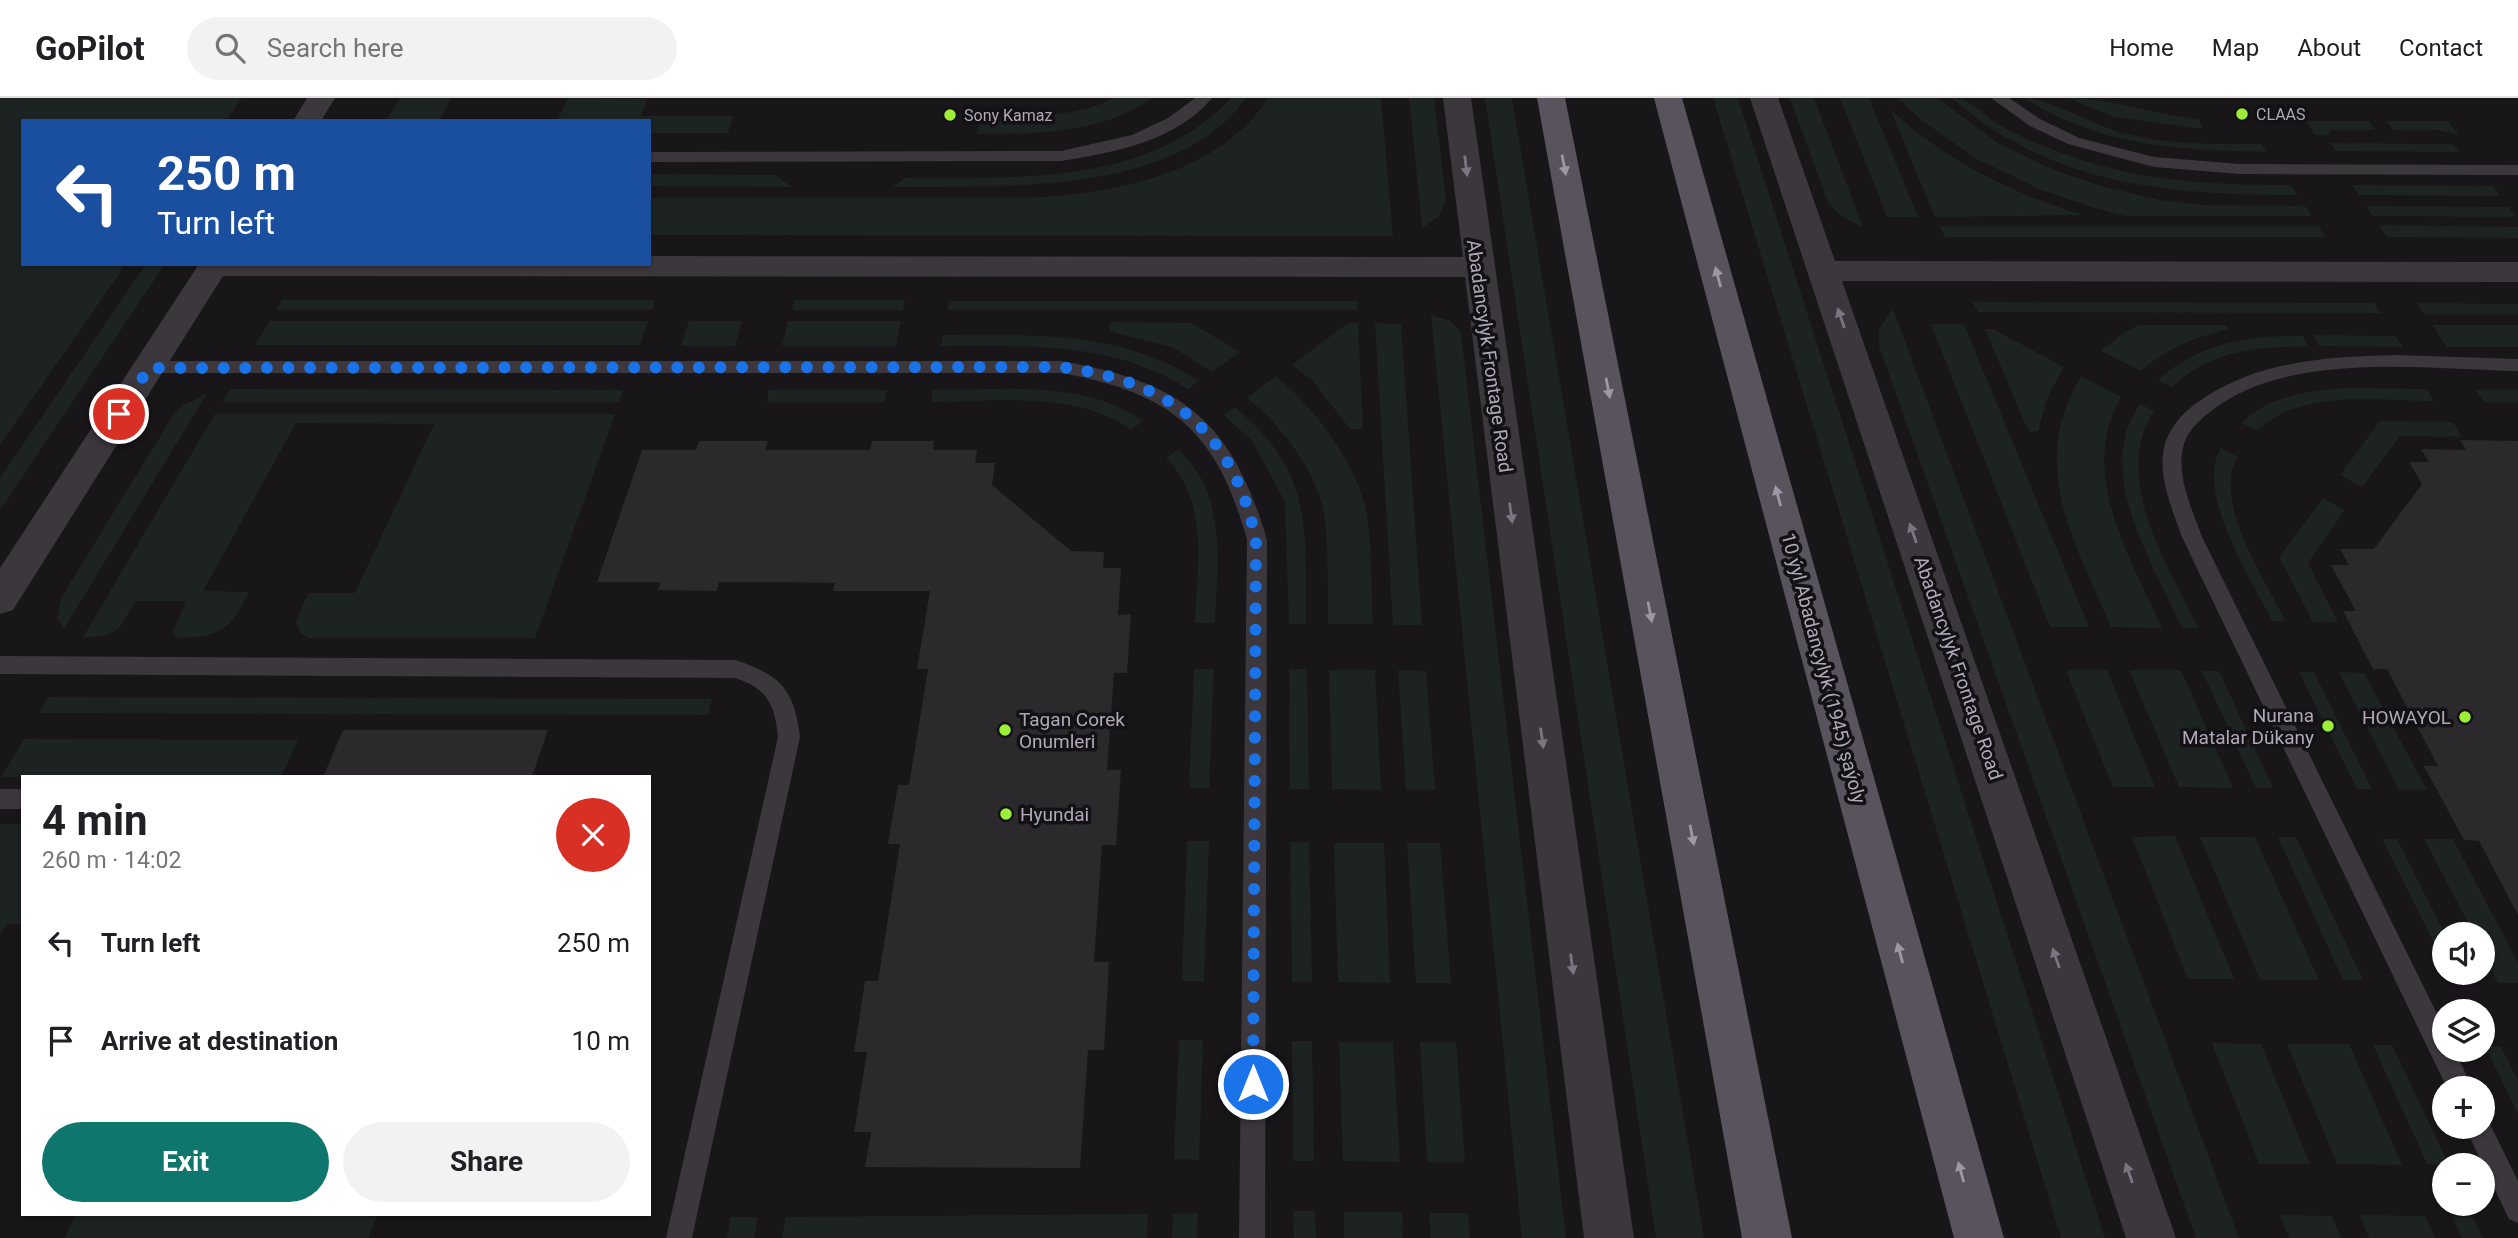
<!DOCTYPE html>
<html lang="en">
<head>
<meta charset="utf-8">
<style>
	body { margin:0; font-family:Roboto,sans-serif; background:#f2f2f2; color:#202124; height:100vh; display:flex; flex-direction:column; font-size:26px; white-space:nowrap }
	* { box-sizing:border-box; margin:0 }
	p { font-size:23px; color:#757577 }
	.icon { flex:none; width:38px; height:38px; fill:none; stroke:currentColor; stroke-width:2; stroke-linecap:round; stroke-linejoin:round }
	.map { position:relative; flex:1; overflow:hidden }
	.details { position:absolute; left:21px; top:677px; width:630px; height:441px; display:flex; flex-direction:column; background:#fff; border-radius:0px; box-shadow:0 2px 5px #0004 }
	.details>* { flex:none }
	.guide { position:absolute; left:21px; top:21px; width:630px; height:147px; border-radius:0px; box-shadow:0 2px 5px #0004; background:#1a4fa0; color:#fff; overflow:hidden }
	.fabs { position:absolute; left:2432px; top:824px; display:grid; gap:14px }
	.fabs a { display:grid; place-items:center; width:63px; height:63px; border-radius:50%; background:#fff; box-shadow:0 2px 5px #0004; font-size:35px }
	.pin { position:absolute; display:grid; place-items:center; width:60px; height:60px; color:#fff; margin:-30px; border:4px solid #fff; border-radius:50%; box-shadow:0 2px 7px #0007 }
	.me { position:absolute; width:77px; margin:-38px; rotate:0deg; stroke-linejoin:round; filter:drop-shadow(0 0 5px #0008) }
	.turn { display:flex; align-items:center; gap:24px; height:147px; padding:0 21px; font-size:32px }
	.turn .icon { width:91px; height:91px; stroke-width:2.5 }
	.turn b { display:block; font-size:49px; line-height:60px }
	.round { display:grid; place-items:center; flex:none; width:74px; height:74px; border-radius:37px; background:#f2f2f2 }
	.headline { display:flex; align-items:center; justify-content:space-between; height:119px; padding:0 21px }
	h1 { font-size:42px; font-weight:700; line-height:52px }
	.action { display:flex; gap:14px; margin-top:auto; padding:14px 21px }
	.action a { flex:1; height:80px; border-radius:42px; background:#0f766e; color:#fff; font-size:28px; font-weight:700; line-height:80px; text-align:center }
	.action a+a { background:#f2f2f2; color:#202124 }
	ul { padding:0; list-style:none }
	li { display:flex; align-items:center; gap:21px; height:98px; padding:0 21px }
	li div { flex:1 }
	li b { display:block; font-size:26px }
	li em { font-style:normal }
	header { display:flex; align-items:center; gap:42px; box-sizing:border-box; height:98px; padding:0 35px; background:#fff; border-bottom:2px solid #e0e0e0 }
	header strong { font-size:33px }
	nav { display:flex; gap:38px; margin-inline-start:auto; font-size:24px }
	.search { width:490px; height:63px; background:#f2f2f2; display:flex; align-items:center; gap:18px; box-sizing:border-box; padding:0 24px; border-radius:38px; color:#757577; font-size:26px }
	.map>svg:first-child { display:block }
	.green { fill:#1c2322 }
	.building { fill:#2b292c }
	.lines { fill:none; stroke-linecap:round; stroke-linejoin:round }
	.service { fill:#3b373d; fill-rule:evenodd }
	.minor { fill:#3b373d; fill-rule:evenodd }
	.primary { fill:#58535c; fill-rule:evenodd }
	.oneway { fill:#9e97a6 }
	.oneway2 { fill:#7b7581 }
	.route { stroke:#1a73e8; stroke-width:12; stroke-dasharray:0 21.6 }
	.poi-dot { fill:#9dee37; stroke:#131113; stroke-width:2.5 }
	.labels { text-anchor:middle; stroke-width:7; stroke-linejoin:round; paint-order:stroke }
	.far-poi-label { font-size:16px; fill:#b0a8b8; stroke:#131113; text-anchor:start }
	.street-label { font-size:19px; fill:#b0a8b8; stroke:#131113 }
	.poi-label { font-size:19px; fill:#b0a8b8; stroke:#131113; text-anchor:end }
</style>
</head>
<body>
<header>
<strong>GoPilot</strong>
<div class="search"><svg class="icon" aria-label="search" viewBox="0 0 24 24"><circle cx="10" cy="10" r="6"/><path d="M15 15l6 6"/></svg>Search here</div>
<nav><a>Home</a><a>Map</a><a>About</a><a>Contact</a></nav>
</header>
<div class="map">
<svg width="2518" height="1140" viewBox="0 0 2518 1140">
	<rect width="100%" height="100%" fill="#181618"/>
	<!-- green -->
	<g class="green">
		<path d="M0,0H242L226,23H23V166H126L0,347Z"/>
		<path d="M400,0H451L439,23H386Z"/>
		<path d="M568,0L647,1L641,18H733L728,35H649V23H557Z"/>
		<path d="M1114,0H1153C1098,36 1041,36 977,36L981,18C1026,18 1072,21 1114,0Z"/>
		<path d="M1231,0H1246C1176,99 999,88 892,89L905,80C1016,79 1148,89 1231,0Z"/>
		<path d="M1268,0H1381L1393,138L649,137V100H1025C1110,96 1218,78 1268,0Z"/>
		<path d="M1409,0H1434L1446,102L1439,118L1422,130Z"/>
		<path d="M1485,0H1512L1704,1140H1656Z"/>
		<path d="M1713,0H1738L2105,1140H2061Z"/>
		<path d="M1790,0H1814L1863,129L1841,118L1828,105Z"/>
		<path d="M1840,0H1869L1918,119H1887Z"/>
		<path d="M1898,0H1937L1998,45L2054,72L2098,87L2159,102L2202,107L2305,108L2312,118H2125L2091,109L2039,91L1975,60L1920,21Z"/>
		<path d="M1952,0C1972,0 1984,18 2001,28C2021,39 2043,48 2065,56C2139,84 2213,87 2291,87L2298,97C2172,97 2051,88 1952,0Z"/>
		<path d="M2025,0C2049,0 2097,29 2126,36C2170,47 2217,46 2262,46L2266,54C2181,52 2098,49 2025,0Z"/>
		<path d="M2068,0C2112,0 2154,17 2199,21L2203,31L2115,19Z"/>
		<path d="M1890,11C1946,63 2010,94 2083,117L1935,119Z"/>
		<path d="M2306,23H2369L2375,32H2331L2326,37H2315Z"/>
		<path d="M2387,23H2448L2459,37L2437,32H2393Z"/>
		<path d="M2330,45L2452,46L2459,54L2336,53Z"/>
		<path d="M649,76L775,77L792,89L649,88Z"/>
		<path d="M2352,87L2493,88L2500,98L2359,97Z"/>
		<path d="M2366,108L2509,109L2516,119L2373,118Z"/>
		<path d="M2379,127L2518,129V140L2387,139Z"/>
		<path d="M1940,128H2318L2326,139H1945Z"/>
		<path d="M146,166H165L0,412V380Z"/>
		<path d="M282,202H655L652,212H276Z"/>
		<path d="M794,202H905L903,212H792Z"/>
		<path d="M949,203H1357V212H947Z"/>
		<path d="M1973,204L2374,205L2381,215L1978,214Z"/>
		<path d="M2417,205L2518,206V216H2424Z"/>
		<path d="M1893,211L2239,1140H2196L1879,248V231Z"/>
		<path d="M1431,217L1451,223L1461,235L1566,1140H1522Z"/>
		<path d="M270,223H648L640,247H255Z"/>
		<path d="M689,223H742L735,248H681Z"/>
		<path d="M788,223H901L896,248H782Z"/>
		<path d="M1110,224L1191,225L1240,254L1212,274L1174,250L1109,233Z"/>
		<path d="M1348,225H1358L1363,331H1350L1313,283L1292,267Z"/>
		<path d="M1375,225L1401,226L1422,527H1393Z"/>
		<path d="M1931,226H1964L2089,529H2050Z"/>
		<path d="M2139,227H2225L2229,231C2195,239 2167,250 2141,273L2101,253L2126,233Z"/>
		<path d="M2432,227H2518V249H2447Z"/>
		<path d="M1985,231H1993L2064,269L2048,298L2038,333L2031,334L2027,330Z"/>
		<path d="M943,237C1031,237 1123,232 1199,283L1188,291C1114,243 1026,248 941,248Z"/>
		<path d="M2312,237L2395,238L2403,249L2319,248Z"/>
		<path d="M2303,238L2309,249C2259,248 2210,252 2172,289L2158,282C2198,245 2250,237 2303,238Z"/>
		<path d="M1276,278C1316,311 1361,370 1368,423C1372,457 1371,492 1373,526H1328C1327,492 1329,456 1325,422C1319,376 1282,328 1247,300Z"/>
		<path d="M2081,278L2121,299C2077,376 2130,458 2162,530L2111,529C2075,444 2027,368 2081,278Z"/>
		<path d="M2344,290L2427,291L2434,303C2379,303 2300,290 2258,333L2242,325C2268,298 2308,293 2344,290Z"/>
		<path d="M230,291L623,292L619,304H222Z"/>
		<path d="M769,292H887L884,304H767Z"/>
		<path d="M933,292C1001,292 1085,281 1143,323L1131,332C1076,292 994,304 931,304Z"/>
		<path d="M2475,292H2518V304H2484Z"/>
		<path d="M207,295L64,531L57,519L61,500L172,319L184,307Z"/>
		<path d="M2140,306L2154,313C2110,382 2169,468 2198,530H2182C2154,468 2092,372 2140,306Z"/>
		<path d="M1235,309C1315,375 1305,432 1306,526H1289L1285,404L1252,343L1224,317Z"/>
		<path d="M215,316H615L535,540H308L301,536L296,524L308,495H355L434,326L296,325L203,493L249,494C229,533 221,539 177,540L172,535L186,503H136C118,532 120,539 83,539Z"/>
		<path d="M2380,323L2453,324L2462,339L2400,338L2362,389L2340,377Z"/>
		<path d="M2221,350L2238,359C2210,399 2267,486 2286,523H2272C2252,482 2194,394 2221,350Z"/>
		<path d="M1178,351C1228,396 1217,465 1215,525H1195C1197,468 1210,405 1166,360Z"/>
		<path d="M2323,400L2345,412L2308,465L2338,524H2313L2279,459Z"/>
		<path d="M1194,571H1214L1209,690H1189Z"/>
		<path d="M1289,571H1307L1309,691H1290Z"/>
		<path d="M1329,572H1375L1381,692L1332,691Z"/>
		<path d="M1398,572L1426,573L1435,692H1406Z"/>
		<path d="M2066,572H2107L2155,689H2113Z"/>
		<path d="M2129,572H2181L2233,690L2179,689Z"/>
		<path d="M2202,573H2219L2273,690H2256Z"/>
		<path d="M2299,574H2314L2372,691H2357Z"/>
		<path d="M2339,574L2364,575L2427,692H2399Z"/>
		<path d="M48,599L712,601L708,617L39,615Z"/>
		<path d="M24,641L298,642L281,679H1Z"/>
		<path d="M0,726H23V826H6L0,837Z"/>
		<path d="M2175,738L2234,881H2188L2132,739Z"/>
		<path d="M2200,739H2255L2319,882H2260Z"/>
		<path d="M2278,739H2296L2363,882H2343Z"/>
		<path d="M2382,741H2397L2445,836V867Z"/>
		<path d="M2424,741H2453L2518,865V885H2498L2483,855V836H2474Z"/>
		<path d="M1187,743H1209L1204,883H1182Z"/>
		<path d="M1290,744H1309L1312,884H1292Z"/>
		<path d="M1334,745H1384L1390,885L1338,884Z"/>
		<path d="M1407,745H1440L1451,885H1416Z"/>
		<path d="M1179,942H1203L1199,1062L1174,1061Z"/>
		<path d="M1292,943H1312L1314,1063H1293Z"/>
		<path d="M1339,944H1393L1400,1064L1343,1063Z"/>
		<path d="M1420,944H1456L1465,1064H1427Z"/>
		<path d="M2212,945L2261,946L2310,1066H2259Z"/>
		<path d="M2287,946H2349L2402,1067L2337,1066Z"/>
		<path d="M2373,947H2392L2449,1067L2427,1066Z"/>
		<path d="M2485,948L2501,949L2518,982V1016Z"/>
		<path d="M1293,1113H1315L1316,1140H1294Z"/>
		<path d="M1344,1114H1402L1403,1140H1344Z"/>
		<path d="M1198,1115L1197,1140H1172L1173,1116Z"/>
		<path d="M1429,1115H1468L1470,1140H1431Z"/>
		<path d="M1148,1116L1147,1140H782L786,1119Z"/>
		<path d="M75,1117V1116L377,1117L369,1140H65Z"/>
		<path d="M2280,1117L2332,1118L2341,1140H2289Z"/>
		<path d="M2360,1117L2425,1118L2435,1140H2369Z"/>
		<path d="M2452,1118L2473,1119L2483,1140H2462Z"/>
		<path d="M731,1119H758L754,1140H727Z"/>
	</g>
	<!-- building -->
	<g class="building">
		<path d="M2460,342L2518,343V817L2479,743L2464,742L2424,668H2438L2387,571H2373L2343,513H2356L2331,467H2349L2340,451H2374L2422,386L2409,364H2429L2421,351L2466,352Z"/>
		<path d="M699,343H768L765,352H870L872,343H934L933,352H977L975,365H995L992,387L1071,453L1104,454L1103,470H1121L1118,517L1131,516L1127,575H1114L1107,672H1121L1116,747H1102L1094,864H1109L1104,952H1088L1080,1070L865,1069L871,1034H854L867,954H854L865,883H878L900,746H888L898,687H909L928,571H917L930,493H833L835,485L783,484H719L717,493L658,492L661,484H597L642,352H696Z"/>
		<path d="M343,632H548L532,679H323Z"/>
	</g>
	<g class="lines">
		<!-- service -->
		<g class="service">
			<path d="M1195,0H1212C1177,43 1112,55 1061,63L649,64V54L1061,53L1132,37L1168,20Z"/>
			<path d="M1991,0H2009L2040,21L2079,40L2154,59L2239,66L2518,67V77L2239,76L2154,69L2068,46L2030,28Z"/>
			<path d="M2394,257L2518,261V273C2423,271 2290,252 2211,313C2201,321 2188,332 2184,346C2175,376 2192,411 2202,439L2445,932V952H2455L2472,990H2447L2182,439C2173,413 2160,384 2163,356C2165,336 2179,318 2194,307C2252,263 2323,259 2394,257Z"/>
			<path d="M149,263H1061C1182,284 1232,322 1267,442L1265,1140H1239L1247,442C1217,333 1172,295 1061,275H149L140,269Z"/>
			<path d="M0,558L735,562C781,577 794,591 800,639L692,1140H666L778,639C775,607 767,590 735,580L0,576Z"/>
			<rect x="0" y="691" width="23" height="20"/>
			<path d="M2483,1018L2487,1020L2518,1083V1125L2509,1121L2465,1029H2483Z"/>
		</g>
		<!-- minor -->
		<g class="minor">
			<path d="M307,0H335L321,23H293Z"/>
			<path d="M1443,0H1471L1634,1140H1584L1465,179L223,178L13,512L0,516V470L199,166H649V158L1463,159Z"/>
			<path d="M1750,0H1778L1835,163L2518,164V184L1842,183L2176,1140H2126Z"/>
		</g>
		<!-- primary -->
		<g class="primary">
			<path d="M1537,0H1565L1792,1140H1742Z"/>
			<path d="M1654,0H1682L2004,1140H1954Z"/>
		</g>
	</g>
	<!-- one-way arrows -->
	<defs><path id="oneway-solid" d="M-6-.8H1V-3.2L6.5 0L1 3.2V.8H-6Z" transform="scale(1.75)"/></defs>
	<g class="oneway">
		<use href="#oneway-solid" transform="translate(1564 67) rotate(79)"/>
		<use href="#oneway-solid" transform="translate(1718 179) rotate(-105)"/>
		<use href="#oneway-solid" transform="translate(1608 290) rotate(79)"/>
		<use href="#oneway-solid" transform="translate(1778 398) rotate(-105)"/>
		<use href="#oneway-solid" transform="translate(1650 514) rotate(79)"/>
		<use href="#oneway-solid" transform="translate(1692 737) rotate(79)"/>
		<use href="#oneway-solid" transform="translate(1900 855) rotate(-105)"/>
		<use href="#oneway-solid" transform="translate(1961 1074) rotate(-105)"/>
	</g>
	<g class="oneway2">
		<use href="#oneway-solid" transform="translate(1466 68) rotate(83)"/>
		<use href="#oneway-solid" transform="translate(1841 220) rotate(-109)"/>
		<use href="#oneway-solid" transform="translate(1511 415) rotate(82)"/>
		<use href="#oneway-solid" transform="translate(1913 435) rotate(-109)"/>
		<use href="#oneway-solid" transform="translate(1542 640) rotate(82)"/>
		<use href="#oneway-solid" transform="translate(2056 860) rotate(-109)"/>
		<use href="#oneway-solid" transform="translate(1572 866) rotate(82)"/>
		<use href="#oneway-solid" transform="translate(2129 1075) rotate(-109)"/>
	</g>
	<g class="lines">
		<!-- route -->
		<path class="route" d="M119,316L149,270L1061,269C1171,283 1233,333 1256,442L1253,986"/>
	</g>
	<!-- markers -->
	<g class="poi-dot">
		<circle cx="2242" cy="16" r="7"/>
		<circle cx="950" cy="17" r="7"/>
		<circle cx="2465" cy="619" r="7"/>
		<circle cx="2328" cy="628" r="7"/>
		<circle cx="1005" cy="632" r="7"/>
		<circle cx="1006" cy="716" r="7"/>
	</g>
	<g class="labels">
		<!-- far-poi labels -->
		<g class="far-poi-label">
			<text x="2256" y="22">CLAAS</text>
			<text x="964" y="23">Sony Kamaz</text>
		</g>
		<!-- street labels -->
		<g class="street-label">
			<text transform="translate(1490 258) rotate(82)" y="7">Abadancylyk Frontage Road</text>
			<text transform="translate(1824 570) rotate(75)" y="7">10 ýyl Abadançylyk (1945) şaýoly</text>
			<text transform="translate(1959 570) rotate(71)" y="7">Abadancylyk Frontage Road</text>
		</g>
		<!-- poi labels -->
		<g class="poi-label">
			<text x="2314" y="624">Nurana<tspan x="2314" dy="22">Matalar Dükany</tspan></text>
			<text x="2451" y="626">HOWAYOL</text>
			<text x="1019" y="628" text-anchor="start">Tagan Corek<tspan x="1019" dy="22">Onumleri</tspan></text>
			<text x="1020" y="723" text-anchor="start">Hyundai</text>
		</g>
	</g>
</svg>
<div class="fabs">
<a><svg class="icon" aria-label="sound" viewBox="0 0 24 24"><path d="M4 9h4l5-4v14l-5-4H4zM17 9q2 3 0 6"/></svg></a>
<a><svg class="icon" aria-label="layers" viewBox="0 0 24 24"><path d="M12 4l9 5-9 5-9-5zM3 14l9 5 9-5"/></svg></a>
<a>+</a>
<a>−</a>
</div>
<div class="pin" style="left:119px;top:316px;background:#d93025"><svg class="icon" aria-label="arrive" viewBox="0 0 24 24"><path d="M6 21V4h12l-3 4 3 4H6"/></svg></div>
<svg class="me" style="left:1253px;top:986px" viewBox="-20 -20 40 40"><circle r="17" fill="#1a73e8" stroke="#fff" stroke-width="3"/><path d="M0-11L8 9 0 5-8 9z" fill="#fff"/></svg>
<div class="guide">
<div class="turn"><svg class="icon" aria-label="left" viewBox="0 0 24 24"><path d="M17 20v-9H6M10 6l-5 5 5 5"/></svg><div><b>250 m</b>Turn left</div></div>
</div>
<section class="details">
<div class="headline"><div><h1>4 min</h1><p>260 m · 14:02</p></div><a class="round" style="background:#d93025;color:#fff"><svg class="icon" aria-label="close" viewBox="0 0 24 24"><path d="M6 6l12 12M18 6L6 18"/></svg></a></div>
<ul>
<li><svg class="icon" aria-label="left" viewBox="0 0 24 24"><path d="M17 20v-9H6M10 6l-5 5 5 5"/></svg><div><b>Turn left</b></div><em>250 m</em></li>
<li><svg class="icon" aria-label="arrive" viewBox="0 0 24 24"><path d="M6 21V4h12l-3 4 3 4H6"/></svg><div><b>Arrive at destination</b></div><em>10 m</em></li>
</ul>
<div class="action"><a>Exit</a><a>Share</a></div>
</section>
</div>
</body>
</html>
